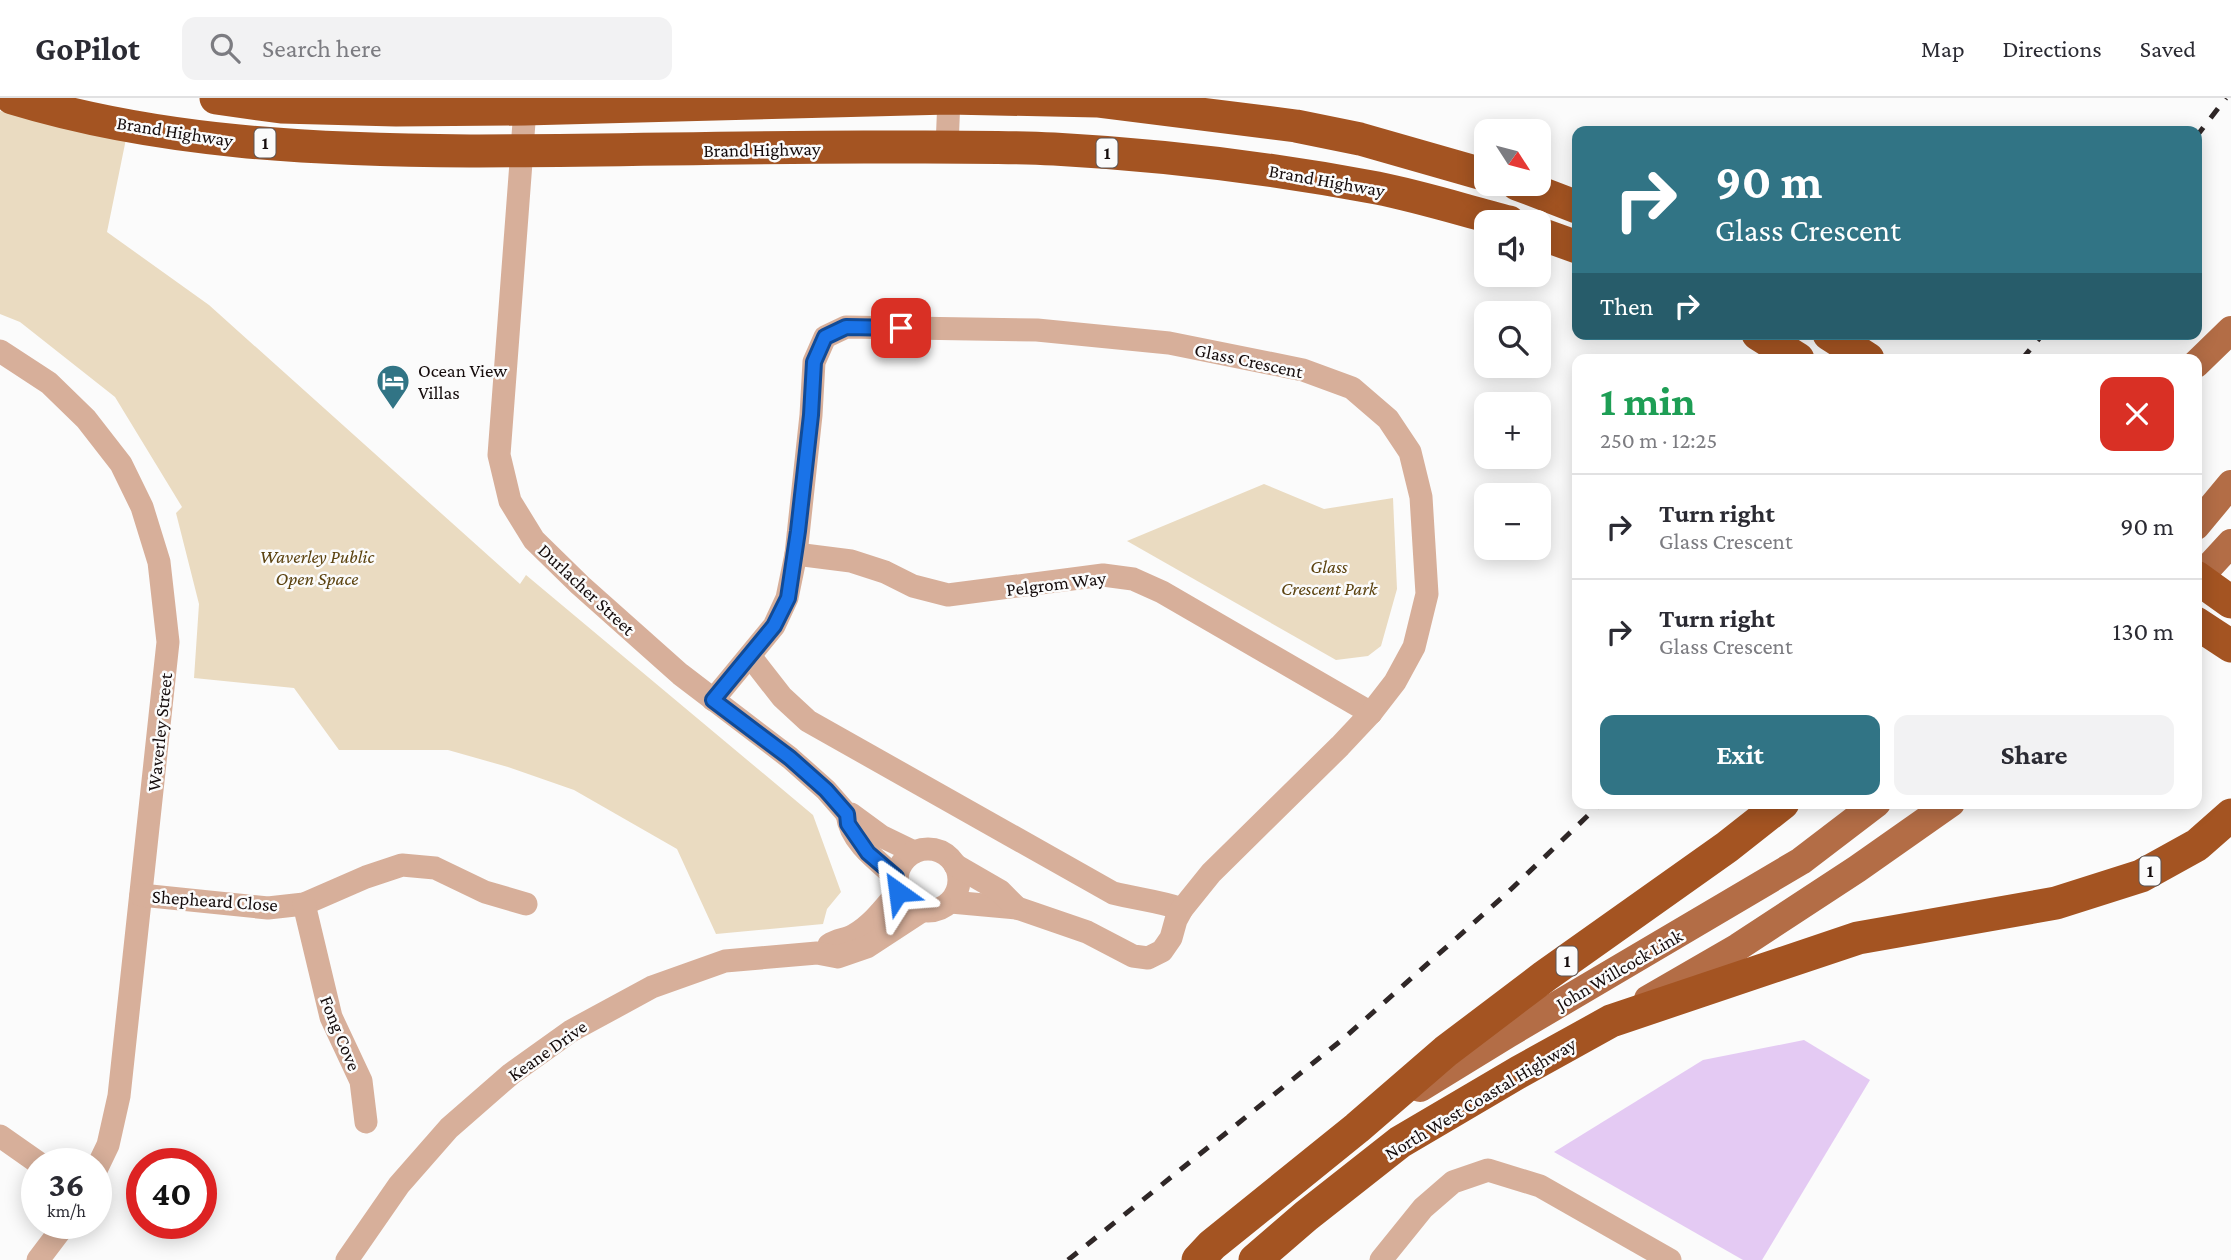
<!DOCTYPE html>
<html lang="en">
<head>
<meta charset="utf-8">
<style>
	body { margin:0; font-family:"Crimson Pro",serif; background:#f2f2f3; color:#2b2b33; height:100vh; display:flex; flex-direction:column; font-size:26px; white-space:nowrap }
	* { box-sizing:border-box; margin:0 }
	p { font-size:23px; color:#7c7c81 }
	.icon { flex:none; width:38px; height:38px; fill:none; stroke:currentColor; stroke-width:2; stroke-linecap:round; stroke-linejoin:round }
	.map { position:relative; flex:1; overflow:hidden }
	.details { position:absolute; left:1572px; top:256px; width:630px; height:455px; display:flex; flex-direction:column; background:#fff; border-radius:14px; box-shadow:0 4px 18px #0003 }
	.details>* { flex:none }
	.banner { position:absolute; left:1572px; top:28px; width:630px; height:214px; border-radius:14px; box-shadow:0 4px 18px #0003; background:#317485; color:#fff; overflow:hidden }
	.needle { width:46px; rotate:126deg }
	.buttons { position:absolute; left:1474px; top:21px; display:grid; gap:14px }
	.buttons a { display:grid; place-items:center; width:77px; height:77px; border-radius:14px; background:#fff; box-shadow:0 4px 18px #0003; font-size:35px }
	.speed { position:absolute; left:21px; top:1050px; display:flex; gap:14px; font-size:35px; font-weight:700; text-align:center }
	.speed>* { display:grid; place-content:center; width:91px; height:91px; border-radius:50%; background:#fff; box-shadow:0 4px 18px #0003; line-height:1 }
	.speed small { font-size:18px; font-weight:400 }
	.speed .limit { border:10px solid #d22; background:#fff; color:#111 }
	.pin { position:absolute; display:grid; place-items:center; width:60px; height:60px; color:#fff; margin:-30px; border-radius:14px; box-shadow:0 4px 10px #0006 }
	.me { position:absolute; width:77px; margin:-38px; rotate:329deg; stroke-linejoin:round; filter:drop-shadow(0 0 5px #0008) }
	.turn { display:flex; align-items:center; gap:24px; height:147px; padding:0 28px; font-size:32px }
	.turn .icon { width:91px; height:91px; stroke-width:2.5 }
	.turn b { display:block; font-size:49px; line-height:60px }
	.then { display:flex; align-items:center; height:66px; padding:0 28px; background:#0003; gap:14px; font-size:26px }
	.round { display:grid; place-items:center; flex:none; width:74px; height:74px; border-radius:14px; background:#f2f2f3 }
	.headline { display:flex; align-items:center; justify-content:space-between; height:119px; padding:0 28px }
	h1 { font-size:42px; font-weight:700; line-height:52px; color:#1e9e55 }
	.primary-button { display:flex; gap:14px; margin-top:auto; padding:14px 28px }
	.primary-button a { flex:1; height:80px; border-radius:14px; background:#317485; color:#fff; font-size:28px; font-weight:700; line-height:80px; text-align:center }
	.primary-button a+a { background:#f2f2f3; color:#2b2b33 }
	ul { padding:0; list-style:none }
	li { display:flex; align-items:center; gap:21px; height:105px; padding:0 28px; border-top:2px solid #e1e1e2 }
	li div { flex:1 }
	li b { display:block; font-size:26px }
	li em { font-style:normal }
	header { display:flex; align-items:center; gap:42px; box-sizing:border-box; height:98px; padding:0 35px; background:#fff; border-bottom:2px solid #e1e1e2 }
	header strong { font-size:33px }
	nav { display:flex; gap:38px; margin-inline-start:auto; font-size:24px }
	.search { width:490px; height:63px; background:#f2f2f3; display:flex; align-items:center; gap:18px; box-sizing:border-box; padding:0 24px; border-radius:14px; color:#7c7c81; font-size:26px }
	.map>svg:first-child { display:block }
	.green { fill:#eadbc1 }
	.water { fill:#e4caf3 }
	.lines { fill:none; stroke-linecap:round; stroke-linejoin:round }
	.minor { stroke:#d7af9a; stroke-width:23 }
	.major { stroke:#b36d46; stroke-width:28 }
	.highway { stroke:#a45422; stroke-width:33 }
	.rail { stroke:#2f2727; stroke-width:5; stroke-dasharray:12 12; stroke-linecap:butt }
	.highway-bridge { stroke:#a45422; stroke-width:33 }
	.route-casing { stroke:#114b97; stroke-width:18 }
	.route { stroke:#1a73e8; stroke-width:12 }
	.labels { text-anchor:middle; stroke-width:5; stroke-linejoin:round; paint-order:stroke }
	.shield { fill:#fbfbfb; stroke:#5a5454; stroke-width:2 }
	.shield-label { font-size:18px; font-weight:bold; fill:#150c0c }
	.street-label { font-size:19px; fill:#150c0c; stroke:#fbfbfb }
	.poi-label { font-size:19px; fill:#150c0c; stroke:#fbfbfb; text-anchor:start }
	.park-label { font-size:19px; font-style:italic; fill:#5b420f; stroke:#fbfbfb }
</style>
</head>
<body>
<header>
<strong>GoPilot</strong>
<div class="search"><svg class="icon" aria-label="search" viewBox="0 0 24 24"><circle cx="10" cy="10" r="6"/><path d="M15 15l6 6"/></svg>Search here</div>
<nav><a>Map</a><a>Directions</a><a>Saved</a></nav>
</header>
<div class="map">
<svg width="2231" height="1162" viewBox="0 0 2231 1162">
	<rect width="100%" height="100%" fill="#fbfbfb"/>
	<!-- green -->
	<g class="green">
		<path d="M0,13L126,41L107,134L209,207L520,486L526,477L813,717L841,794L827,811L823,826L716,836L677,751L574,692L508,669L448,652H339L294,590L194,580L199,506L176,415L182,409L115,299L20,224L0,216Z"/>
		<path d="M1264,386L1324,411L1393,400L1397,491L1381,548L1368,558L1336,562L1127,443Z"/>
	</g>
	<!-- water -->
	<path class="water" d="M1804,942L1870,982L1762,1162H1743L1554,1054L1703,962Z"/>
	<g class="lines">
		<!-- minor -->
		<g class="minor">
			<path d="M525,11L499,357L510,403L534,442L580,487L680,576L790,660L826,692L847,716H851L881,738L914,754"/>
			<path d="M947,49L949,0"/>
			<path d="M0,253L49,285L86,321L121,366L142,409L159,464L168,544L119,998L108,1047L96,1072"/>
			<path d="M796,456L851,463L885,474L913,488L948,497L1103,477L1133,481L1162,494L1371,615"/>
			<path d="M750,558L782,599L808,623L1113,795C1136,801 1159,803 1182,811"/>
			<path d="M713,602L774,528L787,500L796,456L811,317L814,264L825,239L846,229L1037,232L1169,245L1303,272L1352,290L1388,321L1410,354L1421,399L1427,496L1414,549L1395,584L1371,615L1340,648L1211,775L1182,811L1176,822L1171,840L1162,853L1148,860L1133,858L1087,834L1017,810L951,804"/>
			<path d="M847,716C850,743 876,762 896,779"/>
			<circle cx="928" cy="782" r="31"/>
			<path d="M955,767L1000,793L1017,810"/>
			<path d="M141,797L268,810L304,806L366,779L402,767L435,770L485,794L526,806"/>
			<path d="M304,806L331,919L361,983L366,1024"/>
			<path d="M829,847C837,841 846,842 854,837C872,827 885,809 898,794"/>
			<path d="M0,1038L40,1066"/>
			<path d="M38,1162L66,1125"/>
			<path d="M347,1162L399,1087L449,1030L511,976L571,933L652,889L725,863L817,855L838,859L867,849L922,813"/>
			<path d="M1381,1162L1423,1110L1453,1084L1488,1072L1540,1088L1670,1162"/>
		</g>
		<!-- major -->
		<g class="major">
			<path d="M2196,266L2231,232"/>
			<path d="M2196,428L2231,386"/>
			<path d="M2196,483L2231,445"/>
			<path d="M1648,901L1738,849L1857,771L1951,705"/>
			<path d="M1420,990L1508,936L1801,763L1877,705"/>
		</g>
		<!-- highway -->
		<g class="highway">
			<path d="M12,0C160,45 316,52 470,53C601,53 733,49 864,49C927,49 991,48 1054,51C1162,57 1271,70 1377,90C1422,99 1466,113 1509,124"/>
			<path d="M216,0L281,9L396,12L525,11L949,0L1097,3L1296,28L1360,41L1486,77"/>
			<path d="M1517,86L1577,109"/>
			<path d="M1538,135L1577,149"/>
			<path d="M1758,236L1798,261"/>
			<path d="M1829,236L1868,261"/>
			<path d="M2196,525L2231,548"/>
			<path d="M1198,1162L1212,1147L1357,1030L1446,953L1545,878L1727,749L1783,705"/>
			<path d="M1255,1162L1306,1118L1400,1044L1519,974L1611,923L1858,840L2056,805L2141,778L2197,747L2231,717"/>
		</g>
		<!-- rail -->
		<g class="rail">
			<path d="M2196,39L2226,0"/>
			<path d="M2022,261L2043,236"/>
			<path d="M1068,1162L1343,941L1505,797L1601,705"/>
		</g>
		<!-- highway-bridge -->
		<path class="highway-bridge" d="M2196,479L2231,504"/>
	</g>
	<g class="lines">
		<defs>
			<path id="route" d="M898,794L896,779L868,755L848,726L847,716L826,692L790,660L713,602L774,528L788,500L798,433L811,317L814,264L825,239L846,229L901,230"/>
		</defs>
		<!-- route casing -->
		<use href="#route" class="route-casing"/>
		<!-- route -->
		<use href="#route" class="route"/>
	</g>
	<!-- icons -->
	<defs>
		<symbol id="hotel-pin" viewBox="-11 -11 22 30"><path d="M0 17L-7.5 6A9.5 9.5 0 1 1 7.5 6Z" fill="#317485" stroke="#fbfbfb"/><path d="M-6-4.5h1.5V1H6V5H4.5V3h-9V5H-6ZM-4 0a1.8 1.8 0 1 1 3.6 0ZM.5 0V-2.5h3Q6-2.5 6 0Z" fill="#fff"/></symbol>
	</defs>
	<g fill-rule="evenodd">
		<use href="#hotel-pin" x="374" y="264" width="38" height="52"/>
	</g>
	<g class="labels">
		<!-- shield labels -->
		<g class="shield">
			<rect x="254.5" y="30.5" width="21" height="29" rx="5"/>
			<rect x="1096.5" y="40.5" width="21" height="29" rx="5"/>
			<rect x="2139.5" y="758.5" width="21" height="29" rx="5"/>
			<rect x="1556.5" y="848.5" width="21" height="29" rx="5"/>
		</g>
		<g class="shield-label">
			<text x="265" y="51">1</text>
			<text x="1107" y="61">1</text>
			<text x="2150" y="779">1</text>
			<text x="1567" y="869">1</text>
		</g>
		<!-- street labels -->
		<g class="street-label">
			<text transform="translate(175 33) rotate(9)" y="7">Brand Highway</text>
			<text transform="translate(762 51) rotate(-1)" y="7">Brand Highway</text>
			<text transform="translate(1327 82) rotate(10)" y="7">Brand Highway</text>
			<text transform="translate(1249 262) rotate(12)" y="7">Glass Crescent</text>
			<text transform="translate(1056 485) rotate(-7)" y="7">Pelgrom Way</text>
			<text transform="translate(587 491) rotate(43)" y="7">Durlacher Street</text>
			<text transform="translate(159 634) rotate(-84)" y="7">Waverley Street</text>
			<text transform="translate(215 802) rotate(4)" y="7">Shepheard Close</text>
			<text transform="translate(1619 871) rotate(-30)" y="7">John Willcock Link</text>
			<text transform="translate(341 935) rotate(68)" y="7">Fong Cove</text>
			<text transform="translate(547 952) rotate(-35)" y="7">Keane Drive</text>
			<text transform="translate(1480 1000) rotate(-31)" y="7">North West Coastal Highway</text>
		</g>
		<!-- poi labels -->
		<g class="poi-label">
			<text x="418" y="279">Ocean View<tspan x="418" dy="22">Villas</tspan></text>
		</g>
		<!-- park labels -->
		<g class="park-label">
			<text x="317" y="465">Waverley Public<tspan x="317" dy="22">Open Space</tspan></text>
			<text x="1329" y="475">Glass<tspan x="1329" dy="22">Crescent Park</tspan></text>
		</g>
	</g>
</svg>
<div class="buttons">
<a><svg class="needle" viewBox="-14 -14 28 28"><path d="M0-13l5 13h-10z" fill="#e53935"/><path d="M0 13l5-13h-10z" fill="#7c7c81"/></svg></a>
<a><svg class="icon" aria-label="sound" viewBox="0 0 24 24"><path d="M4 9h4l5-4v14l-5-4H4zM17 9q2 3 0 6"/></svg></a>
<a><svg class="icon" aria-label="search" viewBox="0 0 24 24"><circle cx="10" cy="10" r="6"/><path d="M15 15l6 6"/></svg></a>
<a>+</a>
<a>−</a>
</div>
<div class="speed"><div>36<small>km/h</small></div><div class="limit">40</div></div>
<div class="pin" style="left:901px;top:230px;background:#d93025"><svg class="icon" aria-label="arrive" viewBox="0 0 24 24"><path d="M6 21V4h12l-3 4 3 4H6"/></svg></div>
<svg class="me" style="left:898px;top:794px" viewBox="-20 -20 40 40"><path d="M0-17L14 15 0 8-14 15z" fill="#1a73e8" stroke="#fff" stroke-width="4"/></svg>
<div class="banner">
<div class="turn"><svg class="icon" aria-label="right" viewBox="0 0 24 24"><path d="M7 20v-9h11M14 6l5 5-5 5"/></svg><div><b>90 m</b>Glass Crescent</div></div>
<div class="then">Then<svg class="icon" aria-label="right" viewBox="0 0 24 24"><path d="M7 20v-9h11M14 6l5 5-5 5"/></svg></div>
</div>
<section class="details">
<div class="headline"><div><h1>1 min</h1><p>250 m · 12:25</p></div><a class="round" style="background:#d93025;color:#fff"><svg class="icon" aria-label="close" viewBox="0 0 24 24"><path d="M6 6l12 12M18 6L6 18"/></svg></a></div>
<ul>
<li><svg class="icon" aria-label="right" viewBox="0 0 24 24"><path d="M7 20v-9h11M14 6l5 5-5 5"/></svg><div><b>Turn right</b><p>Glass Crescent</p></div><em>90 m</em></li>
<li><svg class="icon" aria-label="right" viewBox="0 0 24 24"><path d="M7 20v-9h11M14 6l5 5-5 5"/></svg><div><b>Turn right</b><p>Glass Crescent</p></div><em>130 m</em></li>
</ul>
<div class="primary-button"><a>Exit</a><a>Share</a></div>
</section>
</div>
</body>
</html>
